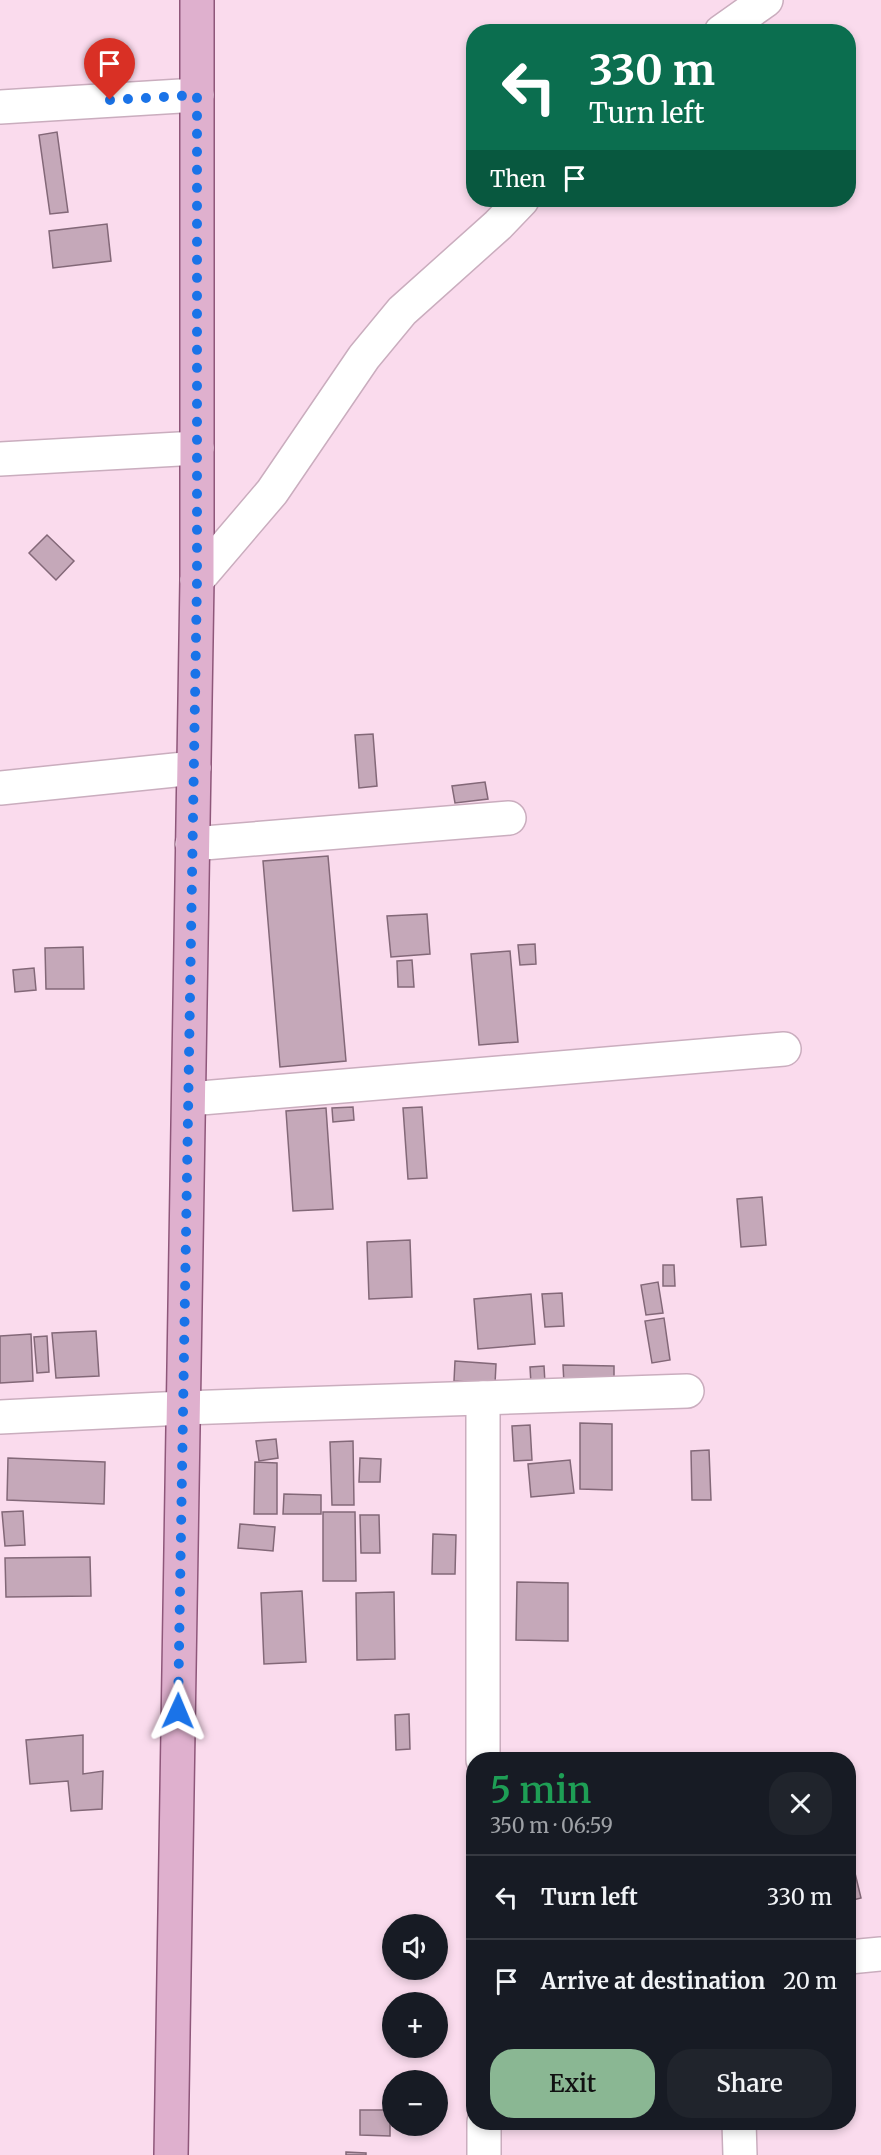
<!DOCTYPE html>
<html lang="en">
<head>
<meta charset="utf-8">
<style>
	body { margin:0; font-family:Merriweather,serif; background:#20242c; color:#f1f3f6; height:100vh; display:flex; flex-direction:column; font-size:22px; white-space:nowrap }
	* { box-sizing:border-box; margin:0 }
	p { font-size:20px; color:#9ea1a6 }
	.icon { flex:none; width:33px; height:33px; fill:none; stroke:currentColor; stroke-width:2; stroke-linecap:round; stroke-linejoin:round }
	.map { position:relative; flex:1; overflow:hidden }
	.sheet { position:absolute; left:466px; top:1752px; width:390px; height:378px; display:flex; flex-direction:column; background:#171b24; border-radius:24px; box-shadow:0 3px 9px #0003 }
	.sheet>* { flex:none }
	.hud { position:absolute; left:466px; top:24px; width:390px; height:183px; border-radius:24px; box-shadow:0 3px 9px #0003; background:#0b6e4f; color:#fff; overflow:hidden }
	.buttons { position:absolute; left:382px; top:1914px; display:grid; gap:12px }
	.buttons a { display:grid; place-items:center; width:66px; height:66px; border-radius:50%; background:#171b24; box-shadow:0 3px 9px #0003; font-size:30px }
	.pin { position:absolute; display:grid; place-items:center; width:51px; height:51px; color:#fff; margin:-62px -26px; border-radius:50% 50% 50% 0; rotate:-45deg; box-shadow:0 0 6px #0007 }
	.pin .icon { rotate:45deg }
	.me { position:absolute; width:66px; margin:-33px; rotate:1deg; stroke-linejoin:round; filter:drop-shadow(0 0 4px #0008) }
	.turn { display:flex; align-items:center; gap:21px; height:126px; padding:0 24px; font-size:27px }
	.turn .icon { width:78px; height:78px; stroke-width:2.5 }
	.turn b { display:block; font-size:42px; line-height:51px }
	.then { display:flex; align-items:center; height:57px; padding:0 24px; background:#0003; gap:12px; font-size:22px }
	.round { display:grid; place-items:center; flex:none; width:63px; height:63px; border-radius:24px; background:#20242c }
	.summary { display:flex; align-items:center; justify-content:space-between; height:102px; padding:0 24px }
	h1 { font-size:36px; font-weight:600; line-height:45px; color:#1e9e55 }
	.button { display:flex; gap:12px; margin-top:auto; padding:12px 24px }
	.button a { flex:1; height:69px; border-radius:24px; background:#8ab793; color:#111; font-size:24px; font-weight:600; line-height:69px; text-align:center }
	.button a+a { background:#20242c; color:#f1f3f6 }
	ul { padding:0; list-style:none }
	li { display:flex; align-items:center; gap:18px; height:84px; padding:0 24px; border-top:2px solid #363941 }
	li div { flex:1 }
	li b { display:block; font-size:22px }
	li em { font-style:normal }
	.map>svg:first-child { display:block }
	.building { fill:#c5a8b9; stroke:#836878; stroke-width:1.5 }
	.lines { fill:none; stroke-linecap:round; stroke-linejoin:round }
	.minor-casing { stroke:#caadbe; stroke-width:36 }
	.major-casing { stroke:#8e577a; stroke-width:36 }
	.minor { stroke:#fff; stroke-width:33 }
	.major { stroke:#dfb0ce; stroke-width:33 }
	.route { stroke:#1a73e8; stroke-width:10; stroke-dasharray:0 18 }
</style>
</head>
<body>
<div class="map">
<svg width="881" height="2155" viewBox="0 0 881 2155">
	<rect width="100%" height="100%" fill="#fadbed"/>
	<!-- building -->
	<g class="building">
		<path d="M57,132L68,212L50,214L39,135Z"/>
		<path d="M107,224L111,261L53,268L49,231Z"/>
		<path d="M47,535L74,561L56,580L29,553Z"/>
		<path d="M373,734L377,786L359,788L355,735Z"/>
		<path d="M485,782L488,799L455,803L452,786Z"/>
		<path d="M328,856L346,1061L280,1067L263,861Z"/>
		<path d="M427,914L430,954L391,957L387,916Z"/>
		<path d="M535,944L536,964L520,965L518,945Z"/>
		<path d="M83,947L84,989H46L45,948Z"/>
		<path d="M510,951L518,1042L479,1045L471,954Z"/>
		<path d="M412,960L414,987H398L397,961Z"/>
		<path d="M34,968L36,990L15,992L13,970Z"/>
		<path d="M353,1107L354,1120L333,1122L332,1108Z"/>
		<path d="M422,1107L427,1178L408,1179L403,1108Z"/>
		<path d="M326,1108L333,1209L293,1211L286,1111Z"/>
		<path d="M762,1197L766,1245L741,1247L737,1199Z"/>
		<path d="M410,1240L412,1297L369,1299L367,1242Z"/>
		<path d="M663,1265H674L675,1286H663Z"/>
		<path d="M658,1282L663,1313L646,1315L641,1285Z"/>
		<path d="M562,1293L564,1326L545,1327L542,1294Z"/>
		<path d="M531,1294L535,1344L478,1349L474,1299Z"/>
		<path d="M664,1318L670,1360L652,1363L645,1321Z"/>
		<path d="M96,1331L99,1376L56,1378L52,1333Z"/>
		<path d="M31,1334L33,1381L0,1383V1336Z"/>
		<path d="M47,1336L49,1372L37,1373L34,1337Z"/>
		<path d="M455,1361L496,1364L495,1384L454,1381Z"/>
		<path d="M563,1365L614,1366V1385L564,1384Z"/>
		<path d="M544,1366L545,1383L531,1384L530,1367Z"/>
		<path d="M580,1423L612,1424V1490L580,1489Z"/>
		<path d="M530,1425L532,1460L514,1461L512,1426Z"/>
		<path d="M276,1439L278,1458L259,1461L256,1441Z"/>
		<path d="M353,1441L354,1505H332L330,1442Z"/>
		<path d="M709,1450L711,1500H692L691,1451Z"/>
		<path d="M8,1458L105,1462L104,1504L7,1500Z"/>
		<path d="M360,1458L381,1459L380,1482H359Z"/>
		<path d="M570,1460L574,1493L531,1497L528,1464Z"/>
		<path d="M255,1462L277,1463V1514H254Z"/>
		<path d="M284,1494L321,1495V1514H283Z"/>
		<path d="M23,1511L25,1545L5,1546L2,1512Z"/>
		<path d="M323,1512H355L356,1581H323Z"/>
		<path d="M360,1515H379L380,1553H361Z"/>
		<path d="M240,1524L275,1527L273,1551L238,1548Z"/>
		<path d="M433,1534L456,1535L455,1574H432Z"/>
		<path d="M90,1557L91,1596L6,1597L5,1558Z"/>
		<path d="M517,1582L568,1583V1641L516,1640Z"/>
		<path d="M302,1591L306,1662L264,1664L261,1593Z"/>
		<path d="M394,1592L395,1659L357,1660L356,1593Z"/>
		<path d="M409,1714L410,1749L396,1750L395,1715Z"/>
		<path d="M83,1735V1774L103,1771L102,1809L71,1811L68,1781L30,1784L26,1740Z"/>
		<path d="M854,1869L861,1898L849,1901V1870Z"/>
		<path d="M360,2110H390V2136L360,2135Z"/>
		<path d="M346,2152L366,2153V2155H346Z"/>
	</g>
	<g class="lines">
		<defs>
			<g id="minor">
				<path d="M721,32L766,0"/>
				<path d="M0,107L197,95"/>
				<path d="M0,459L197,448"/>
				<path d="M197,580L272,492L364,357L402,311L498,225L522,200"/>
				<path d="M0,788L194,768"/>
				<path d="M192,844L509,818"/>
				<path d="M189,1099L784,1049"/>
				<path d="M483,1398V1760"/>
				<path d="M0,1417L183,1408L687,1391"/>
				<path d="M849,1957L881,1954"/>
				<path d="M484,2122V2155"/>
				<path d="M739,2122L740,2155"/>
			</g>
			<path id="major" d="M171,2155L197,580V0"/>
		</defs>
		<!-- minor casing -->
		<use href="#minor" class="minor-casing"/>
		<!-- major casing -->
		<use href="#major" class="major-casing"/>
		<!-- minor -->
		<use href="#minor" class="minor"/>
		<!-- major -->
		<use href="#major" class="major"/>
	</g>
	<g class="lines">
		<!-- route -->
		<path class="route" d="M110,100L197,95V580L178,1711"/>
	</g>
</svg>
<div class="buttons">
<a><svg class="icon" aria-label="sound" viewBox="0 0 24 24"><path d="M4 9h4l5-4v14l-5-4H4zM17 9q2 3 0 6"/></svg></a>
<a>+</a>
<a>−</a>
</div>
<div class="pin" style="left:110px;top:100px;background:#d93025"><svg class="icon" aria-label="arrive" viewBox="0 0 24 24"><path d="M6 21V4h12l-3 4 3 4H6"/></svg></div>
<svg class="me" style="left:178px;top:1711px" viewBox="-20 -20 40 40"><path d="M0-17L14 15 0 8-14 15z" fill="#1a73e8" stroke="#fff" stroke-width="4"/></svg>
<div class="hud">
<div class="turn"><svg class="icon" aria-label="left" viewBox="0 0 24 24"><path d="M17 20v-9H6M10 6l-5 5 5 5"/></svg><div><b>330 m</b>Turn left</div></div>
<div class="then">Then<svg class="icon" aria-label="arrive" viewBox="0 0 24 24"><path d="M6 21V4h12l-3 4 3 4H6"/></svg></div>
</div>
<section class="sheet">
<div class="summary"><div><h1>5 min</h1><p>350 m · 06:59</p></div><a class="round"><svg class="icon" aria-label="close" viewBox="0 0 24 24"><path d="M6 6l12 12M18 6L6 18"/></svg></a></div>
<ul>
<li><svg class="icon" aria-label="left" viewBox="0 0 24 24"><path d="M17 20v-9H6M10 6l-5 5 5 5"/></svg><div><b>Turn left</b></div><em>330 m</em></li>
<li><svg class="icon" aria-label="arrive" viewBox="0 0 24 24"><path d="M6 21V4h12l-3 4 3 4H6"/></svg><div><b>Arrive at destination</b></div><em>20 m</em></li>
</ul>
<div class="button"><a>Exit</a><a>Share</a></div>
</section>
</div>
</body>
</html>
